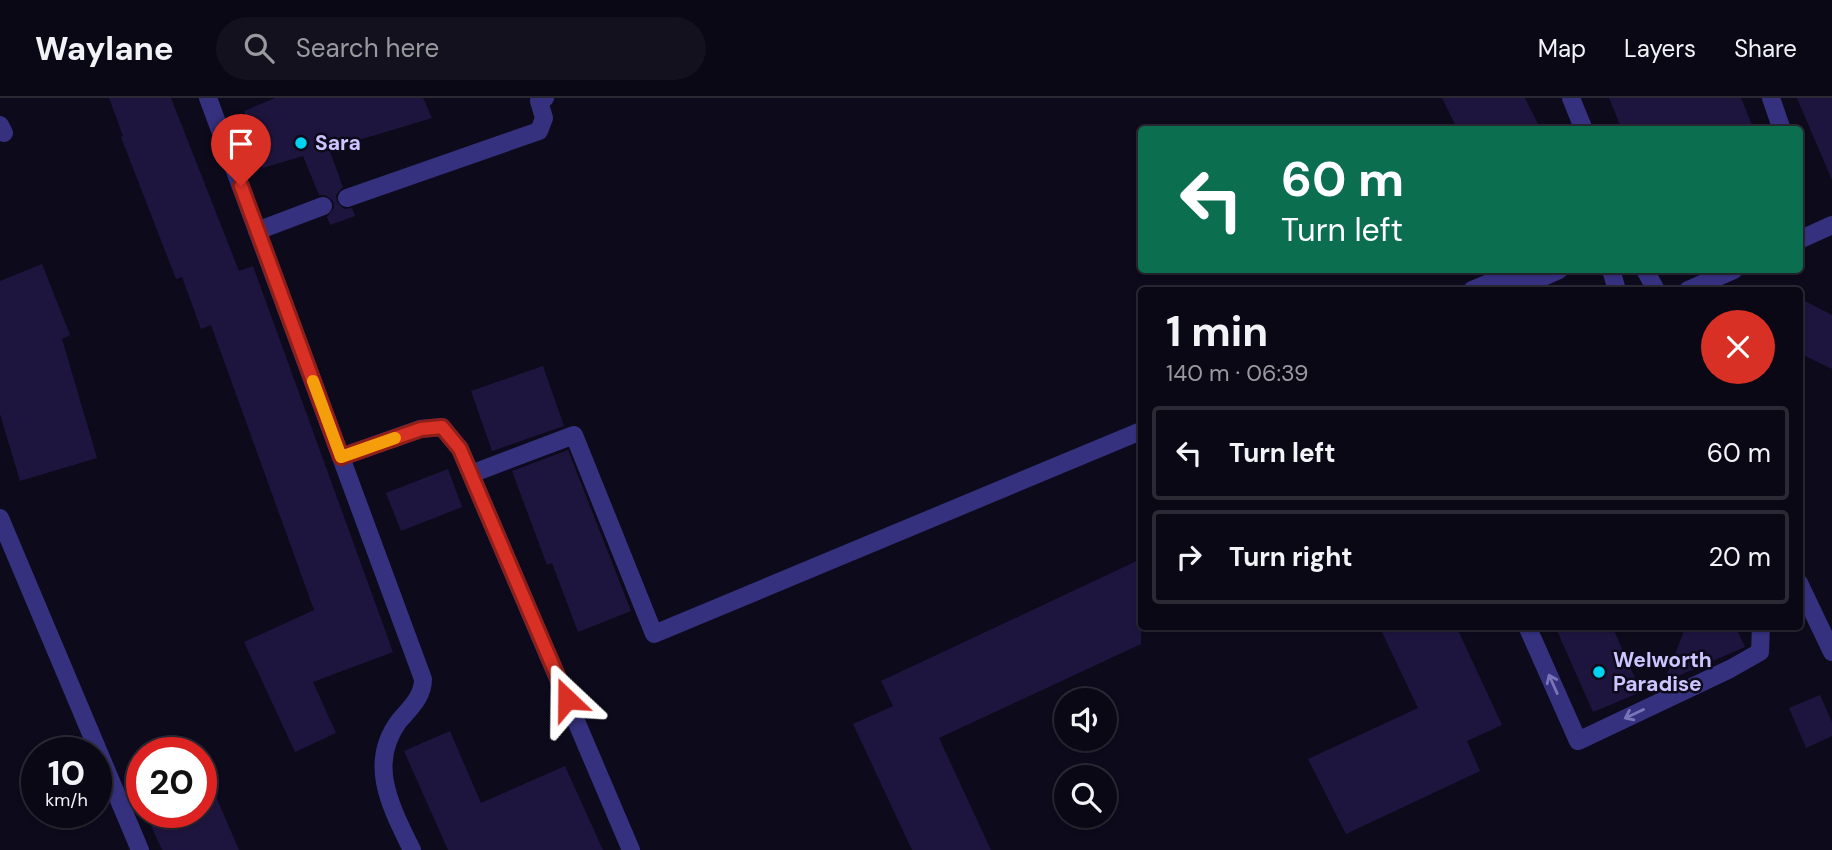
<!DOCTYPE html>
<html lang="en">
<head>
<meta charset="utf-8">
<style>
	body { margin:0; font-family:"DM Sans",sans-serif; background:#13111e; color:#f1f3f6; height:100vh; display:flex; flex-direction:column; font-size:26px; white-space:nowrap }
	* { box-sizing:border-box; margin:0 }
	p { font-size:23px; color:#999aa0 }
	.icon { flex:none; width:38px; height:38px; fill:none; stroke:currentColor; stroke-width:2; stroke-linecap:round; stroke-linejoin:round }
	.map { position:relative; flex:1; overflow:hidden }
	.side { position:absolute; left:1138px; top:189px; width:665px; height:343px; display:flex; flex-direction:column; background:#0a0815; border-radius:7px; box-shadow:0 2px 5px #0004,0 0 0 2px #2a2934 }
	.side>* { flex:none }
	.banner { position:absolute; left:1138px; top:28px; width:665px; height:147px; border-radius:7px; box-shadow:0 2px 5px #0004,0 0 0 2px #2a2934; background:#0b6e4f; color:#fff; overflow:hidden }
	.tools { position:absolute; left:1054px; top:590px; display:grid; gap:14px }
	.tools a { display:grid; place-items:center; width:63px; height:63px; border-radius:50%; background:#0a0815; box-shadow:0 2px 5px #0004,0 0 0 2px #2a2934; font-size:35px }
	.speed { position:absolute; left:21px; top:639px; display:flex; gap:14px; font-size:35px; font-weight:700; text-align:center }
	.speed>* { display:grid; place-content:center; width:91px; height:91px; border-radius:50%; background:#0a0815; box-shadow:0 2px 5px #0004,0 0 0 2px #2a2934; line-height:1 }
	.speed small { font-size:18px; font-weight:400 }
	.speed .limit { border:10px solid #d22; background:#fff; color:#111 }
	.pin { position:absolute; display:grid; place-items:center; width:60px; height:60px; color:#fff; margin:-72px -30px; border-radius:50% 50% 50% 0; rotate:-45deg; box-shadow:0 0 7px #0007 }
	.pin .icon { rotate:45deg }
	.me { position:absolute; width:77px; margin:-38px; rotate:337deg; stroke-linejoin:round; filter:drop-shadow(0 0 5px #0008) }
	.turn { display:flex; align-items:center; gap:24px; height:147px; padding:0 28px; font-size:32px }
	.turn .icon { width:91px; height:91px; stroke-width:2.5 }
	.turn b { display:block; font-size:49px; line-height:60px }
	.round { display:grid; place-items:center; flex:none; width:74px; height:74px; border-radius:37px; background:#13111e }
	.overview { display:flex; align-items:center; justify-content:space-between; height:119px; padding:0 28px }
	h1 { font-size:42px; font-weight:700; line-height:52px }
	ul { padding:0; list-style:none }
	li { display:flex; align-items:center; gap:21px; height:94px; margin:0 14px 10px; padding:0 14px; border:4px solid #2a2934; border-radius:7px }
	li div { flex:1 }
	li b { display:block; font-size:26px }
	li em { font-style:normal }
	header { display:flex; align-items:center; gap:42px; box-sizing:border-box; height:98px; padding:0 35px; background:#0a0815; border-bottom:2px solid #2a2934 }
	header strong { font-size:33px }
	nav { display:flex; gap:38px; margin-inline-start:auto; font-size:24px }
	.search { width:490px; height:63px; background:#13111e; display:flex; align-items:center; gap:18px; box-sizing:border-box; padding:0 24px; border-radius:38px; color:#999aa0; font-size:26px }
	.map>svg:first-child { display:block }
	.building { fill:#1e153e }
	.lines { fill:none; stroke-linecap:round; stroke-linejoin:round }
	.minor { stroke:#36317f; stroke-width:18 }
	.oneway { stroke:#7a74b9 }
	.route-casing { stroke:#8d1f18; stroke-width:18 }
	.route { stroke:#d93025; stroke-width:12 }
	.slow { stroke:#f59e0b; stroke-width:12 }
	.poi-dot { fill:#00d3f0; stroke:#0d0a1c; stroke-width:2.5 }
	.labels { text-anchor:middle; stroke-width:5; stroke-linejoin:round; paint-order:stroke }
	.poi-label { font-size:21px; font-weight:bold; fill:#cdc5ff; stroke:#0d0a1c; text-anchor:start }
</style>
</head>
<body>
<header>
<strong>Waylane</strong>
<div class="search"><svg class="icon" aria-label="search" viewBox="0 0 24 24"><circle cx="10" cy="10" r="6"/><path d="M15 15l6 6"/></svg>Search here</div>
<nav><a>Map</a><a>Layers</a><a>Share</a></nav>
</header>
<div class="map">
<svg width="1832" height="752" viewBox="0 0 1832 752">
	<rect width="100%" height="100%" fill="#0d0a1c"/>
	<!-- building -->
	<g class="building">
		<path d="M109,0H171L239,173L253,168L393,554L313,584L336,635L295,654L244,544L314,512L211,227L201,231L182,179L176,181L121,39L123,38Z"/>
		<path d="M275,0H423L432,20L329,51L343,89L336,97L337,104L344,111L352,110L355,118L330,127L327,119L334,110L333,103L325,97H319L303,58L263,70L244,13Z"/>
		<path d="M1442,0H1525L1541,32H1458Z"/>
		<path d="M1609,0H1741L1754,32H1622Z"/>
		<path d="M1797,0H1832V82Z"/>
		<path d="M42,166L70,237L62,241L97,360L20,383L0,316V183Z"/>
		<path d="M1799,200L1832,217V271L1799,255Z"/>
		<path d="M543,268L564,328L492,353L471,293Z"/>
		<path d="M568,352L631,513L578,534L552,465L547,467L512,373Z"/>
		<path d="M448,371L462,409L401,433L386,395Z"/>
		<path d="M1141,461V546L939,640L991,752H912L853,626L893,608L881,583Z"/>
		<path d="M1379,528H1456L1502,627L1467,643L1480,673L1346,736L1308,661L1418,610Z"/>
		<path d="M1555,528H1612L1641,594L1593,614Z"/>
		<path d="M1686,528H1735L1745,549L1664,584Z"/>
		<path d="M1820,597L1832,624V638L1806,650L1789,610Z"/>
		<path d="M450,633L481,705L565,668L603,752H448L404,653Z"/>
		<path d="M201,664L239,752H162L145,714H201Z"/>
	</g>
	<g class="lines">
		<!-- minor -->
		<g class="minor">
			<path d="M208,0L423,581C423,599 410,610 399,623C367,666 391,709 412,752"/>
			<path d="M1571,0L1584,32"/>
			<path d="M1771,0L1782,32"/>
			<path d="M0,27L4,35"/>
			<path d="M347,100L539,33L544,20L539,3L545,0"/>
			<path d="M257,133L323,108"/>
			<path d="M1799,142L1832,127"/>
			<path d="M1611,172L1617,192"/>
			<path d="M1645,172L1656,192"/>
			<path d="M1472,192L1520,172"/>
			<path d="M1514,192L1559,172"/>
			<path d="M1688,192L1734,172"/>
			<path d="M341,359L420,331L442,329L460,351L631,752"/>
			<path d="M471,376L574,337L654,536L1141,333"/>
			<path d="M0,420L140,752"/>
			<path d="M1799,485L1832,554"/>
			<path d="M1527,528L1578,643L1730,571L1760,554L1761,528"/>
		</g>
	</g>
	<!-- one-way arrows -->
	<defs><path id="oneway-shaft" d="M-6 0H5M1.5-3L5.5 0L1.5 3" fill="none" stroke-width="1.6" stroke-linecap="round" stroke-linejoin="round" transform="scale(1.75)"/></defs>
	<g class="oneway">
		<use href="#oneway-shaft" transform="translate(1553 586) rotate(-114)"/>
		<use href="#oneway-shaft" transform="translate(1634 616) rotate(155)"/>
	</g>
	<g class="lines">
		<defs>
			<path id="route" d="M241,88L341,359L421,331L442,329L460,351L567,601"/>
		</defs>
		<!-- route casing -->
		<use href="#route" class="route-casing"/>
		<!-- route -->
		<use href="#route" class="route"/>
		<!-- slow -->
		<path class="slow" d="M313,283L341,359L395,340"/>
	</g>
	<!-- markers -->
	<g class="poi-dot">
		<circle cx="301" cy="45" r="7"/>
		<circle cx="1599" cy="574" r="7"/>
	</g>
	<g class="labels">
		<!-- poi labels -->
		<g class="poi-label">
			<text x="315" y="52">Sara</text>
			<text x="1613" y="569">Welworth<tspan x="1613" dy="24">Paradise</tspan></text>
		</g>
	</g>
</svg>
<div class="tools">
<a><svg class="icon" aria-label="sound" viewBox="0 0 24 24"><path d="M4 9h4l5-4v14l-5-4H4zM17 9q2 3 0 6"/></svg></a>
<a><svg class="icon" aria-label="search" viewBox="0 0 24 24"><circle cx="10" cy="10" r="6"/><path d="M15 15l6 6"/></svg></a>
</div>
<div class="speed"><div>10<small>km/h</small></div><div class="limit">20</div></div>
<div class="pin" style="left:241px;top:88px;background:#d93025"><svg class="icon" aria-label="arrive" viewBox="0 0 24 24"><path d="M6 21V4h12l-3 4 3 4H6"/></svg></div>
<svg class="me" style="left:567px;top:601px" viewBox="-20 -20 40 40"><path d="M0-17L14 15 0 8-14 15z" fill="#d93025" stroke="#fff" stroke-width="4"/></svg>
<div class="banner">
<div class="turn"><svg class="icon" aria-label="left" viewBox="0 0 24 24"><path d="M17 20v-9H6M10 6l-5 5 5 5"/></svg><div><b>60 m</b>Turn left</div></div>
</div>
<section class="side">
<div class="overview"><div><h1>1 min</h1><p>140 m · 06:39</p></div><a class="round" style="background:#d93025;color:#fff"><svg class="icon" aria-label="close" viewBox="0 0 24 24"><path d="M6 6l12 12M18 6L6 18"/></svg></a></div>
<ul>
<li><svg class="icon" aria-label="left" viewBox="0 0 24 24"><path d="M17 20v-9H6M10 6l-5 5 5 5"/></svg><div><b>Turn left</b></div><em>60 m</em></li>
<li><svg class="icon" aria-label="right" viewBox="0 0 24 24"><path d="M7 20v-9h11M14 6l5 5-5 5"/></svg><div><b>Turn right</b></div><em>20 m</em></li>
</ul>
</section>
</div>
</body>
</html>
